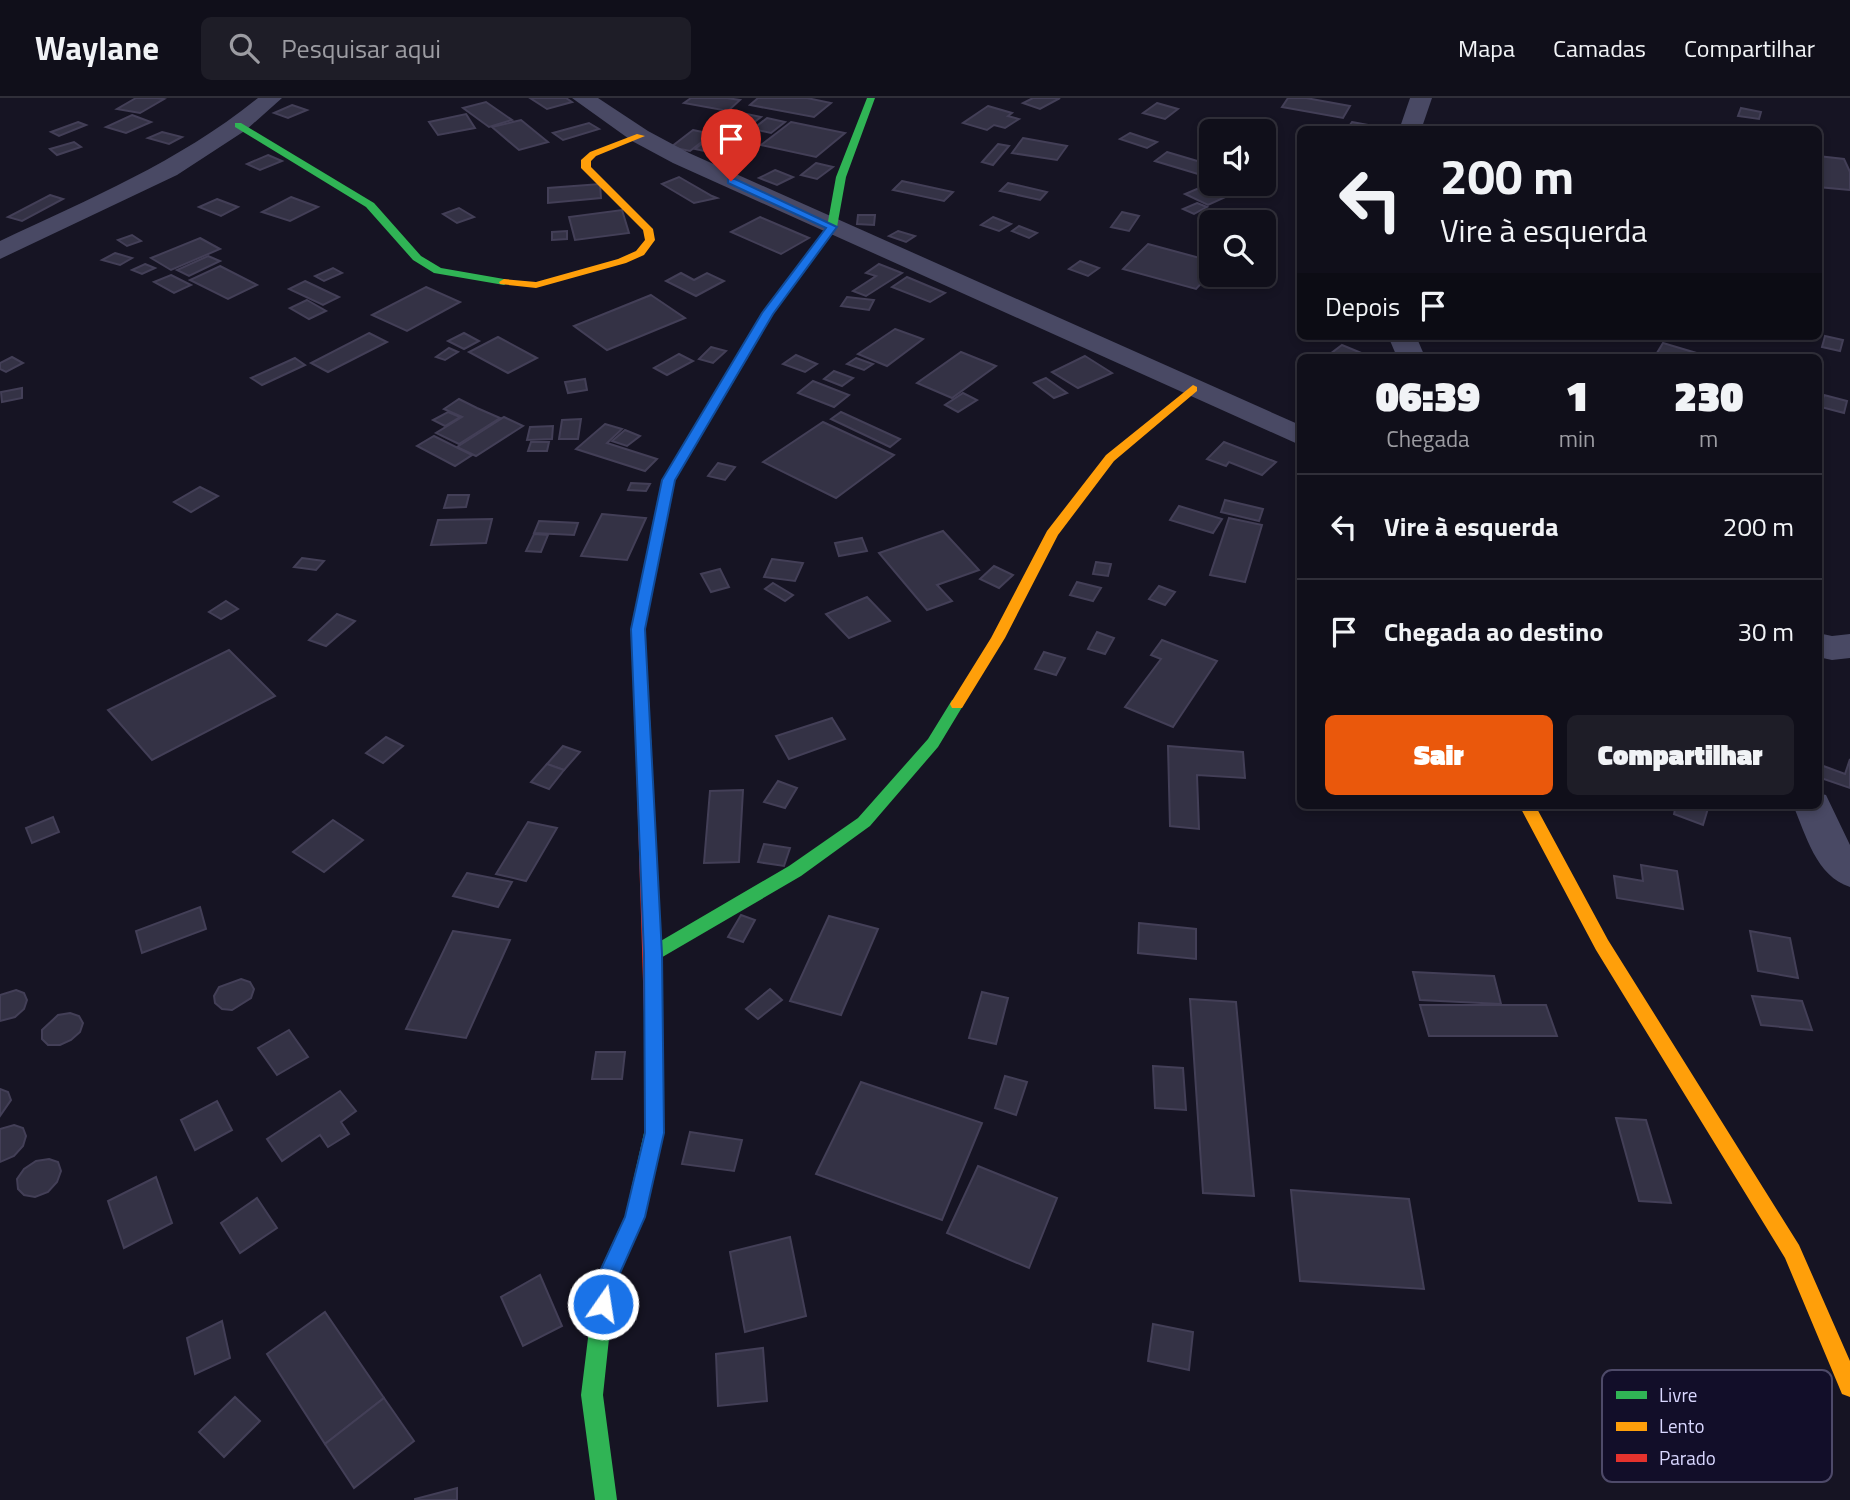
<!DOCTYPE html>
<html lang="pt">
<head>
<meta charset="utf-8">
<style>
	body { margin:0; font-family:"Titillium Web",sans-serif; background:#1e1d27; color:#f1f3f6; height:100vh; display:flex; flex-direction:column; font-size:26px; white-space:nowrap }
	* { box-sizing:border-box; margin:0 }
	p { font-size:23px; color:#9c9ca2 }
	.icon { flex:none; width:38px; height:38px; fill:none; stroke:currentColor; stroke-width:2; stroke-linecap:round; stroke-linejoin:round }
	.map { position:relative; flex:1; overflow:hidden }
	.drawer { position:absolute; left:1297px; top:256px; width:525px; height:455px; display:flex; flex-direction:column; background:#100f1a; border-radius:10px; box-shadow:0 4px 10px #0003,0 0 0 2px #302f39 }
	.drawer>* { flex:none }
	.hud { position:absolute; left:1297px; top:28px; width:525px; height:214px; border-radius:10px; box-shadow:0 4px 10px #0003,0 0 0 2px #302f39; background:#100f1a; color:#f1f3f6; overflow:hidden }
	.controls { position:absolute; left:1199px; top:21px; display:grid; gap:14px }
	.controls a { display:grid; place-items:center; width:77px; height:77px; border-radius:10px; background:#100f1a; box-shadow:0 4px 10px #0003,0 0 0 2px #302f39; font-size:35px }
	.pin { position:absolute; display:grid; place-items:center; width:60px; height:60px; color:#fff; margin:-72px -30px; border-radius:50% 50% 50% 0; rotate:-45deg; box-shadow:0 0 7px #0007 }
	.pin .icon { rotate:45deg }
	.me { position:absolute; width:77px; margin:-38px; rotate:13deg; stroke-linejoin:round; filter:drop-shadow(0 0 5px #0008) }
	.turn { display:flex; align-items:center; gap:24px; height:147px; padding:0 28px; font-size:32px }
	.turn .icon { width:91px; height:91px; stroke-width:2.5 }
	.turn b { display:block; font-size:49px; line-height:60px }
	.then { display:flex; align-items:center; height:66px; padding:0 28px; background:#0003; gap:14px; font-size:26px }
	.eta { display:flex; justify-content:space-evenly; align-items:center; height:119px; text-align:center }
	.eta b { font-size:42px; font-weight:800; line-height:49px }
	.action { display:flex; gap:14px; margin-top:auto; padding:14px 28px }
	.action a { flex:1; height:80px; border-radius:10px; background:#ea580c; color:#fff; font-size:28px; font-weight:800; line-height:80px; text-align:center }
	.action a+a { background:#1e1d27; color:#f1f3f6 }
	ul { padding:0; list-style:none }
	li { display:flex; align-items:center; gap:21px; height:105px; padding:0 28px; border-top:2px solid #302f39 }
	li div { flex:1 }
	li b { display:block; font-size:26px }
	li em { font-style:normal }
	header { display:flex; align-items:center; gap:42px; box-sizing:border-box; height:98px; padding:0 35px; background:#100f1a; border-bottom:2px solid #302f39 }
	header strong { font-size:33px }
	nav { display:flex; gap:38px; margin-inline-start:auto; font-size:24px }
	.search { width:490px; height:63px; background:#1e1d27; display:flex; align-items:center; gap:18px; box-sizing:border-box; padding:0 24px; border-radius:10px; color:#9c9ca2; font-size:26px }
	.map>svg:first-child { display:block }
	.building { fill:#343245; stroke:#433f57; stroke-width:2 }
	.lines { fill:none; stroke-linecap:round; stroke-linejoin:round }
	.street { fill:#494964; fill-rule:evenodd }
	.fast { fill:#30b455; fill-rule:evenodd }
	.slow { fill:#ff9f0a; fill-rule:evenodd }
	.jam { fill:#e5322d; fill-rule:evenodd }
	.route { fill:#1a73e8; stroke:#114b97; stroke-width:2 }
	.key { fill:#120e29; stroke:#4e4a69; stroke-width:2 }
	.key-label { font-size:19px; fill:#d9d7ff }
</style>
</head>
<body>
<header>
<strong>Waylane</strong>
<div class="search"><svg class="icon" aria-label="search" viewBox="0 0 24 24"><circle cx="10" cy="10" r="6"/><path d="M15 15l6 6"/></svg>Pesquisar aqui</div>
<nav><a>Mapa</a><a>Camadas</a><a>Compartilhar</a></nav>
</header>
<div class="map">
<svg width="1850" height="1402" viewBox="0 0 1850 1402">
	<rect width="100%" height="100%" fill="#161423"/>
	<!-- building -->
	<g class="building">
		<path d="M136,0H157L164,1L140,15L117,11Z"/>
		<path d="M530,0H566L572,4L547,11Z"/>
		<path d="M691,0H727L740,2L728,13L684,5Z"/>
		<path d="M758,0H807L831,5L814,19L750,7Z"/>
		<path d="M1033,0H1060L1040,11L1023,5Z"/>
		<path d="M1288,0H1306L1350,8L1343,20L1282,9Z"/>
		<path d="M486,4L512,22L489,29L463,10Z"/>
		<path d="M1157,5L1178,11L1165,21L1143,15Z"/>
		<path d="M292,7L307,12L288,20L274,15Z"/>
		<path d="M988,8L1012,15L1008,18L1019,21L1005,30L994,27L987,32L963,25Z"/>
		<path d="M1741,10L1761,14L1759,21L1738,18Z"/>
		<path d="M724,15L736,17L724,26L712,23Z"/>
		<path d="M742,15L761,19L728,44L709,39Z"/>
		<path d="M466,16L475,30L438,37L429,24Z"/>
		<path d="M132,17L151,24L126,35L106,29Z"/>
		<path d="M767,20L785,24L771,35L753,31Z"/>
		<path d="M521,22L548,44L519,52L492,29Z"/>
		<path d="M78,24L86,27L59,38L51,34Z"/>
		<path d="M791,24L845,35L816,59L761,47Z"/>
		<path d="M1352,24L1368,27L1365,32L1347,31Z"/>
		<path d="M589,25L599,31L563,42L553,35Z"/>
		<path d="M693,32L712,36L690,53L671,49Z"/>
		<path d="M162,34L182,39L169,46L148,40Z"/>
		<path d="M1130,35L1157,44L1147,50L1120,41Z"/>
		<path d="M709,40L732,45L718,56L695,51Z"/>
		<path d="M1023,40L1067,48L1057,62L1012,55Z"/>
		<path d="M74,44L81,49L57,57L50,51Z"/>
		<path d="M998,46L1009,48L993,67L982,64Z"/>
		<path d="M1167,54L1211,67V80L1155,63Z"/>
		<path d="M268,57L282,63L260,72L247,66Z"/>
		<path d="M1818,58L1844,61L1850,74V92L1818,89Z"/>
		<path d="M816,65L833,69L817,81L801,77Z"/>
		<path d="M775,72L793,79L777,87L759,80Z"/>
		<path d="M679,79L712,98L717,100L694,105L662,86Z"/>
		<path d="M902,83L953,94L944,103L893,92Z"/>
		<path d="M1008,85L1047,94L1040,102L1000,93Z"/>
		<path d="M1211,85L1229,86L1241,92L1208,107L1185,96Z"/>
		<path d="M600,86L601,100L548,105V90Z"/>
		<path d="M50,97L63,101L22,123L8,119Z"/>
		<path d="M291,99L318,109L290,123L262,114Z"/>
		<path d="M217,101L238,109L221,118L199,109Z"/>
		<path d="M1197,105L1207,109L1194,116L1183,111Z"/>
		<path d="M459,110L474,119L457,125L443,116Z"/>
		<path d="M622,112L629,135L575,142L569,119Z"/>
		<path d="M1122,114L1139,118L1129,133L1111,129Z"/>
		<path d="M1235,114L1258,124H1239L1226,119Z"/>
		<path d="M858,117H875L874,127L857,126Z"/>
		<path d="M760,119L809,140L781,156L731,134Z"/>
		<path d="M993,119L1011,126L999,133L981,127Z"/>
		<path d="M1019,128L1037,135L1029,140L1012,133Z"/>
		<path d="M567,133V141L552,142V134Z"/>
		<path d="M898,133L915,138L906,144L889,138Z"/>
		<path d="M132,137L141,143L127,148L118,142Z"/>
		<path d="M200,140L220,151L171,172L151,160Z"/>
		<path d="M1148,146L1211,163V175L1196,191L1123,171Z"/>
		<path d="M115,155L132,160L120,167L102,162Z"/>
		<path d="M208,158L220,163L189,178L177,172Z"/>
		<path d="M1080,163L1099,170L1088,178L1069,171Z"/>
		<path d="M145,166L155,170L142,176L132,172Z"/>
		<path d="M879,166L902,175L866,198L853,193L876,178L866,175Z"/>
		<path d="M220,168L257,187L228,201L190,182Z"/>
		<path d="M333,170L342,175L324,183L315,178Z"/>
		<path d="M681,175L694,182L707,175L724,183L696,198L666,183Z"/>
		<path d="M171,177L191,187L174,195L154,184Z"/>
		<path d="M907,179L945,195L930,204L892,189Z"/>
		<path d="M305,183L339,199L323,207L289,191Z"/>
		<path d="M426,189L460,204L407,233L372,217Z"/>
		<path d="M651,197L685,220L607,252L574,228Z"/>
		<path d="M847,199L874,202L869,212L841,208Z"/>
		<path d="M307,202L326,213L309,221L290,210Z"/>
		<path d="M895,231L923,241L887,268L858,256Z"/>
		<path d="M369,235L387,244L328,274L311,265Z"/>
		<path d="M464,235L479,243L464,251L448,243Z"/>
		<path d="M1825,238L1843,242L1840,253L1822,249Z"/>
		<path d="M498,239L537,260L508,275L469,254Z"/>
		<path d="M1663,245L1710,259H1671L1657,255Z"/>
		<path d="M1342,247L1371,259H1326Z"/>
		<path d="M711,249L726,253L713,265L699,261Z"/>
		<path d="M449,250L458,254L445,262L436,259Z"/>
		<path d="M961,254L996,268L952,300L917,285Z"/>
		<path d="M679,256L693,263L667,277L654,270Z"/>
		<path d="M796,257L817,266L805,274L783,266Z"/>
		<path d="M1085,258L1112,275L1078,290L1052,274Z"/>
		<path d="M12,259L23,265L6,274L0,271V265Z"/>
		<path d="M295,260L305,267L262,287L251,280Z"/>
		<path d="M856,260L873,266L864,272L847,266Z"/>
		<path d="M834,273L853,280L842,288L824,281Z"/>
		<path d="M1046,280L1067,295L1054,300L1034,285Z"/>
		<path d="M585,281L587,292L568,295L565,284Z"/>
		<path d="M813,283L849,297L834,309L798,295Z"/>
		<path d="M22,290V300L2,304L1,294Z"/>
		<path d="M963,295L977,302L958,314L945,307Z"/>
		<path d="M1824,297L1847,303L1844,315L1821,309Z"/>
		<path d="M459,301L477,310L500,320L459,346L436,335L462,319L444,311Z"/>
		<path d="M448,314L460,319L445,328L433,322Z"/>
		<path d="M841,314L900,341L890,349L831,321Z"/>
		<path d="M504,319L523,328L476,358L457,349Z"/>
		<path d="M581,321L578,341H559L562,322Z"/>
		<path d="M823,324L894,357L836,400L763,364Z"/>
		<path d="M605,326L622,331L607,345L657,361L645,373L576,351Z"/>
		<path d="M553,328L552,341L527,342L530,329Z"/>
		<path d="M625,332L640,338L627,348L612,343Z"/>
		<path d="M434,338L472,357L455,368L417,348Z"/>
		<path d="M531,344H549L547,353H528Z"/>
		<path d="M1224,344L1276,364L1262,377L1229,364L1226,368L1207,361Z"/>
		<path d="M718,365L735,369L725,382L708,378Z"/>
		<path d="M631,385L650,386L646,393L628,392Z"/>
		<path d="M200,389L218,398L191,414L174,404Z"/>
		<path d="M448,397H469L466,409L444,410Z"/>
		<path d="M1225,402L1263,411L1259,423L1221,414Z"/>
		<path d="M1179,408L1222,421L1213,435L1170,422Z"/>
		<path d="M602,416L646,420L627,462L581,458Z"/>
		<path d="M1229,420L1262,427L1245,484L1210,477Z"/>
		<path d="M492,421L486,445L431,447L438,422Z"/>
		<path d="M539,423L578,425L574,437L534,435Z"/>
		<path d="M943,433L979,472L937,487L952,503L927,512L879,455Z"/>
		<path d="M534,436L548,437L541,454L526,453Z"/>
		<path d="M862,440L867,453L839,458L835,445Z"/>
		<path d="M302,460L324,463L316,472L294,469Z"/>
		<path d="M772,461L803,465L795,483L764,479Z"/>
		<path d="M1096,464L1111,466L1108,478L1093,476Z"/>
		<path d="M994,468L1013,477L999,490L980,481Z"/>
		<path d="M720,471L729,489L711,494L701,476Z"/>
		<path d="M1077,484L1101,490L1093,503L1070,497Z"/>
		<path d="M773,485L793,497L785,503L765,491Z"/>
		<path d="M1159,488L1175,494L1165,507L1149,501Z"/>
		<path d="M867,499L890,523L849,540L826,516Z"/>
		<path d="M226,503L238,511L221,521L209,514Z"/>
		<path d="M337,516L355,523L326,548L309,542Z"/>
		<path d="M1097,534L1114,540L1105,556L1088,551Z"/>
		<path d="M1162,542L1217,563L1173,629L1125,609L1161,561L1151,557Z"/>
		<path d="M229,552L275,598L152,662L108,612Z"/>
		<path d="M1044,554L1065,560L1056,577L1035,571Z"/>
		<path d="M832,620L845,641L789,661L776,638Z"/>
		<path d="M386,639L403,648L383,665L366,655Z"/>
		<path d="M563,648L580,654L564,672L547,666Z"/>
		<path d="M1168,648L1243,654L1245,680L1197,677L1199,731L1170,728Z"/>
		<path d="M1850,661V690L1818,679V666L1845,676Z"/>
		<path d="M547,666L564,672L549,691L531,684Z"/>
		<path d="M778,683L797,690L785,710L764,704Z"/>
		<path d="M743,692L739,764L704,765L710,693Z"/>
		<path d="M1676,707H1709L1703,727L1674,716Z"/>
		<path d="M53,719L59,734L32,745L26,730Z"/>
		<path d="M333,722L363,742L324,774L293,754Z"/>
		<path d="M528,724L557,730L526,783L496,776Z"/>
		<path d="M764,746L790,750L784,768L758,764Z"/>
		<path d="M1641,767L1677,773L1683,811L1617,800L1614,778L1643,783Z"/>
		<path d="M467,775L512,784L498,809L453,798Z"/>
		<path d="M200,809L206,831L142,855L136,833Z"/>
		<path d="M741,817L755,822L743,844L728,839Z"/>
		<path d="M829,818L878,831L841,917L790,903Z"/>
		<path d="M1139,825L1196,831V861L1138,855Z"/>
		<path d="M453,833L510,842L466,940L406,931Z"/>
		<path d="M1750,833L1790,840L1798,880L1758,873Z"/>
		<path d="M1413,874L1494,878L1501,906L1420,902Z"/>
		<path d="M241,881L250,884L254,891L251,900L232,912L222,911L215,905L214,898L219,889Z"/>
		<path d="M770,891L782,902L758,921L746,911Z"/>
		<path d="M16,892L24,895L27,902L24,911L15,919L0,923V897Z"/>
		<path d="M982,894L1008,900L996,946L969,940Z"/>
		<path d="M1752,898L1802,903L1812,932L1761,927Z"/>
		<path d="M1190,901L1236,904L1254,1098L1203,1095Z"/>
		<path d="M1420,907H1546L1557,938H1429Z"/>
		<path d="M70,915L79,918L83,925L80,934L71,942L60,947H48L42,941V932L58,917Z"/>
		<path d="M289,932L308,959L277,977L258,950Z"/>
		<path d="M596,954H625L622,981H592Z"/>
		<path d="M1153,968L1183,970L1186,1012L1155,1010Z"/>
		<path d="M1005,978L1027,984L1016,1017L995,1010Z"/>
		<path d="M861,984L982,1025L942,1122L816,1076Z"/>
		<path d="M0,991L8,994L11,1002L0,1018Z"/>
		<path d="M340,993L356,1013L341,1024L349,1036L328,1049L320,1037L282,1063L267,1041Z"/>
		<path d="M217,1003L232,1032L195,1052L181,1022Z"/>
		<path d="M1616,1020L1646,1022L1671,1105L1639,1103Z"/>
		<path d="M14,1027L23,1030L26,1038L23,1048L14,1058L0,1064V1031Z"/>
		<path d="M690,1034L742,1042L734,1073L682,1066Z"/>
		<path d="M49,1061L58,1064L61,1073L57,1084L48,1094L35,1099L24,1097L18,1091L17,1081L24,1071L36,1063Z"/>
		<path d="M978,1068L1057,1100L1029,1170L947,1135Z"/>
		<path d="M156,1079L172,1125L124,1150L108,1103Z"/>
		<path d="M1291,1092L1409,1101L1424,1191L1300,1183Z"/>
		<path d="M257,1100L277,1130L240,1155L221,1125Z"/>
		<path d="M790,1139L806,1218L745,1234L730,1154Z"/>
		<path d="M540,1177L562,1228L523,1248L501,1199Z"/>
		<path d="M325,1214L384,1300L325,1346L267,1256Z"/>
		<path d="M222,1223L230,1260L195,1276L187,1240Z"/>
		<path d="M1153,1226L1193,1234L1189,1272L1148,1263Z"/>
		<path d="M763,1250L767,1303L718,1308L716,1256Z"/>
		<path d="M235,1299L260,1323L224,1359L199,1334Z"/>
		<path d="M384,1300L414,1343L354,1390L325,1346Z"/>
		<path d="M457,1390V1402H415V1401Z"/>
	</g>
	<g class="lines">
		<!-- street -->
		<g class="street">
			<path d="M258,0H282L246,32L177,77L0,161V143C91,100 179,64 258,0Z"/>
			<path d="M572,0H598L648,33L689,55L1300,327V347L673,65L632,43Z"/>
			<path d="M1410,0H1432L1421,32H1399Z"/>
			<path d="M1388,238H1416L1425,259H1397Z"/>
			<path d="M1818,535L1832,538L1850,536V560L1832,562L1818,559Z"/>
			<path d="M1818,695L1826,697L1850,747V789C1816,778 1806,737 1793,707H1818Z"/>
		</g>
		<!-- fast -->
		<g class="fast">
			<path d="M867,0H875L846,79L837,129L773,216L746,261H738L736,259L764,213L827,129L836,79Z"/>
			<path d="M235,25H241L374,105L421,158L441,170L504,181L509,184L504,187L434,175L413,162L366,109L235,29Z"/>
			<path d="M957,601L964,606L938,649L870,728L801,778L659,861L653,863L647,861L644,856L647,851L789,768L858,720L928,641L952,602Z"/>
			<path d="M653,907L659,910L662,915L664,1035L645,1119L615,1184L603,1297L617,1402H595L581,1297L595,1183L625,1118L644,1035V915L647,910Z"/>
		</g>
		<!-- slow -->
		<g class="slow">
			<path d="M637,36L645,38L596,58L591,63V69L653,131L655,142L644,157L626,165L536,190L500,186L499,184L504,181L536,184L618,161L636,153L645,142L643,132L581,70V62L590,54Z"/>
			<path d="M742,256L748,259L675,382L645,531L652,658L644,664L636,658L631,531L663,382L736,259Z"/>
			<path d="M1193,287L1197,289V293L1114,363L1058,437L1005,540L962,610H952L950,606L991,540L1047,433L1106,357Z"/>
			<path d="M1519,707H1535L1608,842L1799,1147L1850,1263V1299L1842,1296L1785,1160L1596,852Z"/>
		</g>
		<!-- jam -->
		<path class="jam" d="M644,652L652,658L662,915L659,920L653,923L647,920L644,915L636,658Z"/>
	</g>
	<!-- route -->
	<path class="route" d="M728,81H735L837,129L773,216L675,382L645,531L662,856L664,1035L645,1119L616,1184L610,1213L603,1216L595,1213L592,1206L595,1184L625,1119L645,1035L644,856L631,531L662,382L762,215L826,130L728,85Z"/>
	<!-- legend -->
	<rect x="1602" y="1272" width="230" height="112" rx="10" class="key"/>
	<rect x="1616" y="1293" width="31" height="8" fill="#30b455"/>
	<rect x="1616" y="1324" width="31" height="9" fill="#ff9f0a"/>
	<rect x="1616" y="1356" width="31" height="8" fill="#e5322d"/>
	<g class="key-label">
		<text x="1659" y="1304">Livre</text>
		<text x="1659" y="1335">Lento</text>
		<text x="1659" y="1367">Parado</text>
	</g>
</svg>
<div class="controls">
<a><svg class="icon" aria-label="sound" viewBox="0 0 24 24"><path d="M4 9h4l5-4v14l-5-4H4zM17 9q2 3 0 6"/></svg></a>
<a><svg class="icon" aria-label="search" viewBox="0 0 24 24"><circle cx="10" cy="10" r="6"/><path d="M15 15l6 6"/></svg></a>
</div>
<div class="pin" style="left:731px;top:83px;background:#d93025"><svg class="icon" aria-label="arrive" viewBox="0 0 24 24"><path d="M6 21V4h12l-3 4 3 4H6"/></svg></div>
<svg class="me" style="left:603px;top:1206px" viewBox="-20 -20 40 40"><circle r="17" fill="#1a73e8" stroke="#fff" stroke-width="3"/><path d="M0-11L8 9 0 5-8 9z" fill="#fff"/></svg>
<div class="hud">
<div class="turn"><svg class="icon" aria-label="left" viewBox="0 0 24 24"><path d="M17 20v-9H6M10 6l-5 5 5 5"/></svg><div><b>200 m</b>Vire à esquerda</div></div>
<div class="then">Depois<svg class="icon" aria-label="arrive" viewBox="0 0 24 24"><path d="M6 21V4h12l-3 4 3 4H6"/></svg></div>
</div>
<section class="drawer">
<div class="eta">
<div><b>06:39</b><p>Chegada</p></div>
<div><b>1</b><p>min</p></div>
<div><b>230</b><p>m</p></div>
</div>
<ul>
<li><svg class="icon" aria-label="left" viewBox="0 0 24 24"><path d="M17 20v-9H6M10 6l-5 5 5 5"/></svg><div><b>Vire à esquerda</b></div><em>200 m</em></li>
<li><svg class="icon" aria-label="arrive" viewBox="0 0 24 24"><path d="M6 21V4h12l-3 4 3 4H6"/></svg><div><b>Chegada ao destino</b></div><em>30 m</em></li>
</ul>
<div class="action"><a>Sair</a><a>Compartilhar</a></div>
</section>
</div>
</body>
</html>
